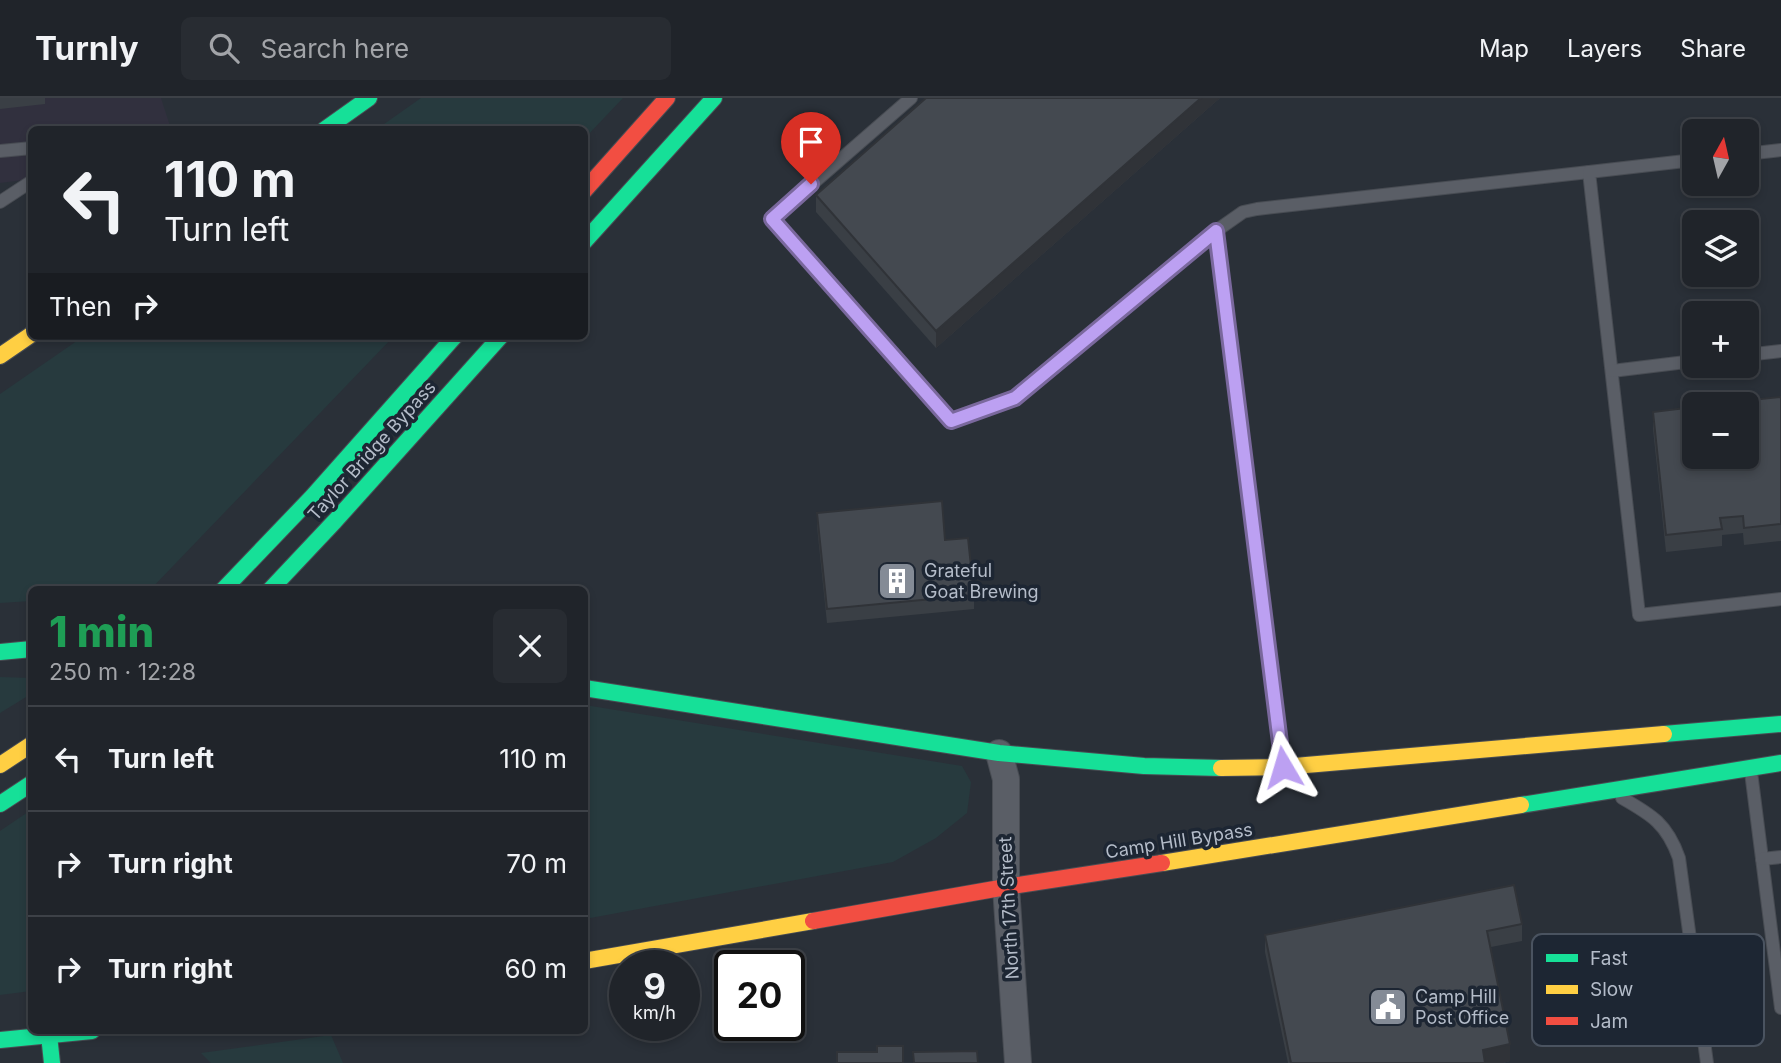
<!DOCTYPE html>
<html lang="en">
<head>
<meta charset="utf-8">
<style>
	body { margin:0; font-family:Inter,sans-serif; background:#282c32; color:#f1f3f6; height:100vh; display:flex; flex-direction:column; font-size:26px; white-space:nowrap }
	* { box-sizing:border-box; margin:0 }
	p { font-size:23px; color:#a2a4a8 }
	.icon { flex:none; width:38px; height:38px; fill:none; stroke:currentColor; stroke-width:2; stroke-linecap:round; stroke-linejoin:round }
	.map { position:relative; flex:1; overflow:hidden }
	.panel { position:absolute; left:28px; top:488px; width:560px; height:448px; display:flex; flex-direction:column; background:#20242a; border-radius:10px; box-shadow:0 4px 10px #0003,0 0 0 2px #3d4147 }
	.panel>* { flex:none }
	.hud { position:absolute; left:28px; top:28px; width:560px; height:214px; border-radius:10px; box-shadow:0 4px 10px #0003,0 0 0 2px #3d4147; background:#20242a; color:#f1f3f6; overflow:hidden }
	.needle { width:46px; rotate:8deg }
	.fabs { position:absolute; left:1682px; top:21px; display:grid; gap:14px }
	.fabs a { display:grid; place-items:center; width:77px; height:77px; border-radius:10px; background:#20242a; box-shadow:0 4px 10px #0003,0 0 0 2px #3d4147; font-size:35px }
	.speed { position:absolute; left:609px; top:852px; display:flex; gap:14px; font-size:35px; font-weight:700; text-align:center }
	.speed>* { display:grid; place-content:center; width:91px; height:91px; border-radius:50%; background:#20242a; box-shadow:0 4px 10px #0003,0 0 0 2px #3d4147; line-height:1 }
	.speed small { font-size:18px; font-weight:400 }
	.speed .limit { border:4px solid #111; border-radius:10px; background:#fff; color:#111 }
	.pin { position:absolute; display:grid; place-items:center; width:60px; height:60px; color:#fff; margin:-72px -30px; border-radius:50% 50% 50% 0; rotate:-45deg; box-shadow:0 0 7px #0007 }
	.pin .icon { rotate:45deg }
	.me { position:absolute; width:77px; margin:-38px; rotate:353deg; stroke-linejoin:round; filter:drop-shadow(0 0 5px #0008) }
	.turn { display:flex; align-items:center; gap:24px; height:147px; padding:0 21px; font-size:32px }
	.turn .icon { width:91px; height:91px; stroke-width:2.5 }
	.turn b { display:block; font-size:49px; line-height:60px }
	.then { display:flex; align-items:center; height:66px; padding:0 21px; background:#0003; gap:14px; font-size:26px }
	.round { display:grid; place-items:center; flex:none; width:74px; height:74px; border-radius:10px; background:#282c32 }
	.summary { display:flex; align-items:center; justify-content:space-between; height:119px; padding:0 21px }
	h1 { font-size:42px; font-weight:800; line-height:52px; color:#1e9e55 }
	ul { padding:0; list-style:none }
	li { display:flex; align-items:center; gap:21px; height:105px; padding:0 21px; border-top:2px solid #3d4147 }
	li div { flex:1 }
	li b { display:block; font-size:26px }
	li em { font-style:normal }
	header { display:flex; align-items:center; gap:42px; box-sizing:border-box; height:98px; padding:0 35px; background:#20242a; border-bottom:2px solid #3d4147 }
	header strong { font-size:33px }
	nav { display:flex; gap:38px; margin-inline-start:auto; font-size:24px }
	.search { width:490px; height:63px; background:#282c32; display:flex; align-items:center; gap:18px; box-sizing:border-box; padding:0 24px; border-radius:10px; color:#a2a4a8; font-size:26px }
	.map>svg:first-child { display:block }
	.medical { fill:#31303e }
	.green { fill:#273a3e }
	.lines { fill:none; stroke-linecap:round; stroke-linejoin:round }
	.lane-casing { stroke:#484c53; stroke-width:14 }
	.street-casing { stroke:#484c53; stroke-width:28 }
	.fast-casing { stroke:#484c53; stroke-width:18 }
	.slow-casing { stroke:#484c53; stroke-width:18 }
	.jam-casing { stroke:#484c53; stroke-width:18 }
	.lane { stroke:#5a5e66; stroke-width:12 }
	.street { stroke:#5a5e66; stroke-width:26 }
	.fast { stroke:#16e098; stroke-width:16 }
	.slow { stroke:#ffcf43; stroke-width:16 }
	.jam { stroke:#f24e42; stroke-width:16 }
	.wall { fill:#3a3f45 }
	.shaded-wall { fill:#303338 }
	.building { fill:#444950; stroke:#303338; stroke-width:2 }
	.route-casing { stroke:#7a689d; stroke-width:18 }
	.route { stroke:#bca0f2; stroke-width:12 }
	.labels { text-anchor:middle; stroke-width:7; stroke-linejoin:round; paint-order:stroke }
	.street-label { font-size:18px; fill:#b4bcc9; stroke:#1d2633 }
	.poi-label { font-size:18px; fill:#b4bcc9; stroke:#1d2633; text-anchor:start }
	.key { fill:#1d2633; stroke:#4a5360; stroke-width:2 }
	.key-label { font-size:19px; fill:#b4bcc9 }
</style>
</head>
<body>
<header>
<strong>Turnly</strong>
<div class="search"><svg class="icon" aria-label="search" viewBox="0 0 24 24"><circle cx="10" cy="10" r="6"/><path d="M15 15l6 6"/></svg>Search here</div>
<nav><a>Map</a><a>Layers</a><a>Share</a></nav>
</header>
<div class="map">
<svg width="1781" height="965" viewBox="0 0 1781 965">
	<rect width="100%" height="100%" fill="#2a3038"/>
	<!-- medical -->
	<path class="medical" d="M0,0H161L171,31L32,32L31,81L0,85Z"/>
	<!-- green -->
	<g class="green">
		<path d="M421,0H623L585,40L584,32L377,31Z"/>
		<path d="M84,238H394L150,492H32L31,503L0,505V296Z"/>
		<path d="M0,579L31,580V596L0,615Z"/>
		<path d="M585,607L962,668L971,684L967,715L936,740L893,764L585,821Z"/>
		<path d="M31,712V893L0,897V733Z"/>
		<path d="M331,937L343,965H211L201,955Z"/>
	</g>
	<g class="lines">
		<defs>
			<g id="lane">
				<path d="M911,0L772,121L951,323L1015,300L1216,133L1243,114L1257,111L1589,74"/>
				<path d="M0,53L32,50"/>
				<path d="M1746,56L1781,52"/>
				<path d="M1694,62L1589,74L1639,517L1781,501"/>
				<path d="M0,104L32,83"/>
				<path d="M1216,133L1283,665"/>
				<path d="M1746,257L1781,253"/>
				<path d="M1612,273L1694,263"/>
				<path d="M1751,674L1781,910"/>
				<path d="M1622,700C1652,717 1667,726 1679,760L1707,965"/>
				<path d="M1762,761L1781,759"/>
			</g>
			<path id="street" d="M999,655L1006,681V789L1018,965"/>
			<g id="fast">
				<path d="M324,32L369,0"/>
				<path d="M584,144L714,0"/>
				<path d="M223,492L312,399L455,238"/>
				<path d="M270,492L335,423L501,238"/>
				<path d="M0,554L32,551"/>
				<path d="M584,590L999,655L1144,668L1221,670"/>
				<path d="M1664,636L1781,626"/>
				<path d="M0,706L32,685"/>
				<path d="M1521,707L1781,665"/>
				<path d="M49,937L52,965"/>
				<path d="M0,942L92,933"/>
			</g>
			<g id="slow">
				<path d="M0,258L32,236"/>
				<path d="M0,667L32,646"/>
				<path d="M1221,670L1283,669L1664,636"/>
				<path d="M1162,765L1521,707"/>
				<path d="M584,863L813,823"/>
			</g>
			<g id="jam">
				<path d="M584,93L667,0"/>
				<path d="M813,823L1006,789L1162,765"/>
			</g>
		</defs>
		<!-- lane casing -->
		<use href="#lane" class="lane-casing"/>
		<!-- street casing -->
		<use href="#street" class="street-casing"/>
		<!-- fast casing -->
		<use href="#fast" class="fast-casing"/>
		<!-- slow casing -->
		<use href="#slow" class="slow-casing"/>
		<!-- jam casing -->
		<use href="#jam" class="jam-casing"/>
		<!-- lane -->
		<use href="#lane" class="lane"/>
		<!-- street -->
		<use href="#street" class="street"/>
		<!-- fast -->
		<use href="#fast" class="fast"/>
		<!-- slow -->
		<use href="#slow" class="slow"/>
		<!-- jam -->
		<use href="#jam" class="jam"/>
	</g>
	<!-- wall -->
	<g class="wall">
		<path d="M0,0H45V6L0,11Z"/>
		<path d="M1220,0L936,250L816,114V97Z"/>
		<path d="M1713,297L1732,304L1781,299V443L1744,447L1743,435L1722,437V448L1666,454L1653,331V314L1694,359L1746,306H1713Z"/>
		<path d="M817,415L945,442L974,497V511L827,525L817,428Z"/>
		<path d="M1522,826V843L1491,849L1510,963L1503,965H1288L1265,854V837Z"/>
	</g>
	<!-- shaded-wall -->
	<g class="shaded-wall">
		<path d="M1201,0H1220L936,250V233Z"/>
		<path d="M1510,946V963L1503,965H1483V952Z"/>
	</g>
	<!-- building -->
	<g class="building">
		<path d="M926,0H1201L936,233L816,97Z"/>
		<path d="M1731,295L1732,304L1781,299V426L1744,430L1743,418L1720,420L1722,431L1666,437L1653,314L1694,309V359H1746V306H1715L1713,297Z"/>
		<path d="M942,403L945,442L968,440L974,497L827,511L817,415Z"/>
		<path d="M1514,787L1522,826L1487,833L1510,946L1483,952L1485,965H1291L1265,837Z"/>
		<path d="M877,948H903V965H837V954H877Z"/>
		<path d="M977,953L978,965H914L913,954Z"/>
	</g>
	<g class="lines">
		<defs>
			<path id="route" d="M811,86L772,121L951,323L1015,300L1216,133L1283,669"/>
		</defs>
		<!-- route casing -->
		<use href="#route" class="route-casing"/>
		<!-- route -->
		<use href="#route" class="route"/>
	</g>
	<!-- icons -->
	<defs>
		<symbol id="building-square" viewBox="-11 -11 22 22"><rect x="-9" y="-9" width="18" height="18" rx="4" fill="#848b96" stroke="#1d2633"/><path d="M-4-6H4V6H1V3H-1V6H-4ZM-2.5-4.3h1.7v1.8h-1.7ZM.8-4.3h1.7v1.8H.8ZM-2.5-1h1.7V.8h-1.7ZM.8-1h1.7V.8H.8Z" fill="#fff"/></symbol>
		<symbol id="civic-square" viewBox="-11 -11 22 22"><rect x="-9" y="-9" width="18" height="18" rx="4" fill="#848b96" stroke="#1d2633"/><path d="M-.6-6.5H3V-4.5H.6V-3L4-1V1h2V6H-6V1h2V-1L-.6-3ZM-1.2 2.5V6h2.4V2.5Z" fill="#fff"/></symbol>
	</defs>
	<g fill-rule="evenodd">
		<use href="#building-square" x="875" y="461" width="44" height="44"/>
		<use href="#civic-square" x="1366" y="887" width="44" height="44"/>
	</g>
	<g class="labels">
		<!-- street labels -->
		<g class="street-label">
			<text transform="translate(372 353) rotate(-48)" y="6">Taylor Bridge Bypass</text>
			<text transform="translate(1179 743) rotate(-9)" y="6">Camp Hill Bypass</text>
			<text transform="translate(1009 810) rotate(-93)" y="6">North 17th Street</text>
		</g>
		<!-- poi labels -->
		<g class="poi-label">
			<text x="924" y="479">Grateful<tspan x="924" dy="21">Goat Brewing</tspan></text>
			<text x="1415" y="905">Camp Hill<tspan x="1415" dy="21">Post Office</tspan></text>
		</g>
	</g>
	<!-- legend -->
	<rect x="1532" y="836" width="232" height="112" rx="10" class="key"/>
	<rect x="1546" y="856" width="32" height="8" fill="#16e098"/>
	<rect x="1546" y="887" width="32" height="9" fill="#ffcf43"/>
	<rect x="1546" y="919" width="32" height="8" fill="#f24e42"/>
	<g class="key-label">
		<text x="1590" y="867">Fast</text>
		<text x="1590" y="898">Slow</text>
		<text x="1590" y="930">Jam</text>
	</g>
</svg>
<div class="fabs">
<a><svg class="needle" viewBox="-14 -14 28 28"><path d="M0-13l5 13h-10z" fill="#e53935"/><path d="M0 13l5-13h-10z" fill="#a2a4a8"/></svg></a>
<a><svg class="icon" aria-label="layers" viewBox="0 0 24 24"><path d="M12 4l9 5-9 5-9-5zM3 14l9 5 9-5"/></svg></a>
<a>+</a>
<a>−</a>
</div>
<div class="speed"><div>9<small>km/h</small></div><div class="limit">20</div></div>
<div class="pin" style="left:811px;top:86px;background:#d93025"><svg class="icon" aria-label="arrive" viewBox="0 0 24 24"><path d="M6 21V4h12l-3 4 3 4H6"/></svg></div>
<svg class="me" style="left:1283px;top:669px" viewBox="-20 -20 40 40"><path d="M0-17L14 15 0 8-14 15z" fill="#bca0f2" stroke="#fff" stroke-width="4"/></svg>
<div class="hud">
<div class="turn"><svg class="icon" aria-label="left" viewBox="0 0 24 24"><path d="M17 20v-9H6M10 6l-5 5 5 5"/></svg><div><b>110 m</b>Turn left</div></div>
<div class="then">Then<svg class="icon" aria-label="right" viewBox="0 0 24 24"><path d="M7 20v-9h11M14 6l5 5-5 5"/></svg></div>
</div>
<section class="panel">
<div class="summary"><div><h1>1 min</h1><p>250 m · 12:28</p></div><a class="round"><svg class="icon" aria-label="close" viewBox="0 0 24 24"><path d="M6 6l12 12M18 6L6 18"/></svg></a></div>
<ul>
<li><svg class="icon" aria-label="left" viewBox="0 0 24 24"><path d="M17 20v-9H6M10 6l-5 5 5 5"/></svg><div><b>Turn left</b></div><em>110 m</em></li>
<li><svg class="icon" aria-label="right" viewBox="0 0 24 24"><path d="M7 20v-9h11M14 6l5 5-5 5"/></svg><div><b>Turn right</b></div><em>70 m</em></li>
<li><svg class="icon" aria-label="right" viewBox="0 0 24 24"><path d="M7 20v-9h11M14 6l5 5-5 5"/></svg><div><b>Turn right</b></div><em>60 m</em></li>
</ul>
</section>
</div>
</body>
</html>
